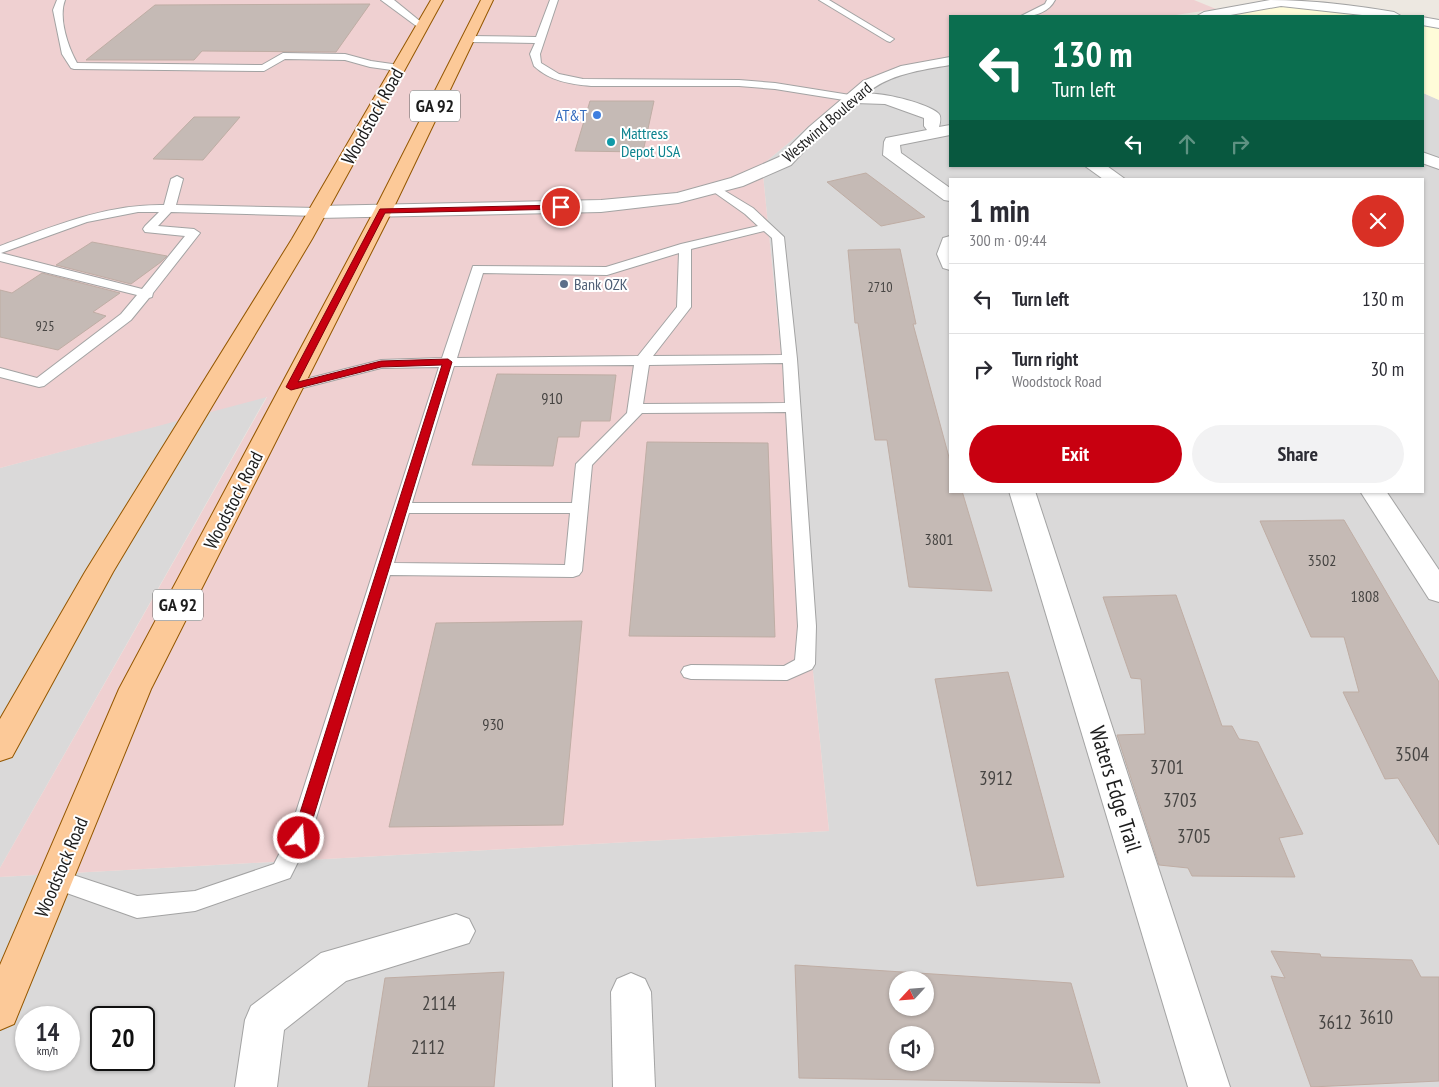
<!DOCTYPE html>
<html lang="en">
<head>
<meta charset="utf-8">
<style>
	body { margin:0; font-family:"PT Sans Narrow",sans-serif; background:#f2f2f3; color:#2b2b33; height:100vh; display:flex; flex-direction:column; font-size:19px; white-space:nowrap }
	* { box-sizing:border-box; margin:0 }
	p { font-size:16px; color:#7c7c81 }
	.icon { flex:none; width:28px; height:28px; fill:none; stroke:currentColor; stroke-width:2; stroke-linecap:round; stroke-linejoin:round }
	.map { position:relative; flex:1; overflow:hidden }
	.side { position:absolute; left:949px; top:178px; width:475px; height:315px; display:flex; flex-direction:column; background:#fff; border-radius:0px; box-shadow:0 1px 4px #0004 }
	.side>* { flex:none }
	.guide { position:absolute; left:949px; top:15px; width:475px; height:152px; border-radius:0px; box-shadow:0 1px 4px #0004; background:#0b6e4f; color:#fff; overflow:hidden }
	.needle { width:32px; rotate:244deg }
	.controls { position:absolute; left:889px; top:971px; display:grid; gap:10px }
	.controls a { display:grid; place-items:center; width:45px; height:45px; border-radius:50%; background:#fff; box-shadow:0 1px 4px #0004; font-size:25px }
	.speed { position:absolute; left:15px; top:1006px; display:flex; gap:10px; font-size:25px; font-weight:700; text-align:center }
	.speed>* { display:grid; place-content:center; width:65px; height:65px; border-radius:50%; background:#fff; box-shadow:0 1px 4px #0004; line-height:1 }
	.speed small { font-size:12px; font-weight:400 }
	.speed .limit { border:2px solid #111; border-radius:8px; background:#fff; color:#111 }
	.pin { position:absolute; display:grid; place-items:center; width:42px; height:42px; color:#fff; margin:-21px; border:2px solid #fff; border-radius:50%; box-shadow:0 1px 5px #0007 }
	.me { position:absolute; width:55px; margin:-28px; rotate:17deg; stroke-linejoin:round; filter:drop-shadow(0 0 4px #0008) }
	.turn { display:flex; align-items:center; gap:18px; height:105px; padding:0 20px; font-size:22px }
	.turn .icon { width:65px; height:65px; stroke-width:2.5 }
	.turn b { display:block; font-size:35px; line-height:42px }
	.lanes { display:flex; align-items:center; height:48px; padding:0 20px; background:#0003; justify-content:center; gap:25px; direction:ltr }
	.lanes .off { opacity:.35 }
	.round { display:grid; place-items:center; flex:none; width:52px; height:52px; border-radius:26px; background:#f2f2f3 }
	.headline { display:flex; align-items:center; justify-content:space-between; height:85px; padding:0 20px }
	h1 { font-size:30px; font-weight:700; line-height:38px }
	.action { display:flex; gap:10px; margin-top:auto; padding:10px 20px }
	.action a { flex:1; height:58px; border-radius:30px; background:#c80010; color:#fff; font-size:20px; font-weight:700; line-height:58px; text-align:center }
	.action a+a { background:#f2f2f3; color:#2b2b33 }
	ul { padding:0; list-style:none }
	li { display:flex; align-items:center; gap:15px; height:70px; padding:0 20px; border-top:1px solid #e1e1e2 }
	li div { flex:1 }
	li b { display:block; font-size:19px }
	li em { font-style:normal }
	.map>svg:first-child { display:block }
	.residential { fill:#dad9d9; fill-rule:evenodd }
	.commercial { fill:#efd0d1 }
	.education { fill:#fffcd9 }
	.building { fill:#c5bab5; stroke:#bfada4; fill-rule:evenodd }
	.lines { fill:none; stroke-linecap:round; stroke-linejoin:round }
	.service-casing { stroke:#a3a3a3; stroke-width:2 }
	.minor-casing { stroke:#a3a3a3; stroke-width:2 }
	.primary-casing { stroke:#945700; stroke-width:2 }
	.service { fill:#fff; fill-rule:evenodd }
	.minor { fill:#fff; fill-rule:evenodd }
	.primary { fill:#fcc998; fill-rule:evenodd }
	.route { fill:#c80010; stroke:#82000a }
	.shop-dot { fill:#3f7fe0; stroke:#fff; stroke-width:2 }
	.culture-dot { fill:#0f9aa8; stroke:#fff; stroke-width:2 }
	.service-dot { fill:#5c6f8a; stroke:#fff; stroke-width:2 }
	.labels { text-anchor:middle; stroke-width:4; stroke-linejoin:round; paint-order:stroke }
	.far-number-label { font-size:14px; fill:#464442 }
	.far-shop-label { font-size:16px; fill:#366cbe; stroke:#fff; text-anchor:end }
	.far-street-label { font-size:16px; fill:#1c1c1c; stroke:#fff }
	.far-culture-label { font-size:16px; fill:#0d838f; stroke:#fff; text-anchor:start }
	.far-service-label { font-size:16px; fill:#4e5e75; stroke:#fff; text-anchor:start }
	.number-label { font-size:16px; fill:#464442 }
	.shield { fill:#fff; stroke:#606060; stroke-width:1 }
	.shield-label { font-size:18px; font-weight:bold; fill:#1c1c1c }
	.street-label { font-size:19px; fill:#1c1c1c; stroke:#fff }
	.near-number-label { font-size:19px; fill:#464442 }
	.near-street-label { font-size:22px; fill:#1c1c1c; stroke:#fff }
</style>
</head>
<body>
<div class="map">
<svg width="1439" height="1087" viewBox="0 0 1439 1087">
	<rect width="100%" height="100%" fill="#ede8e1"/>
	<!-- residential -->
	<g class="residential">
		<path d="M950,57V166H1422L1423,93L1439,100V1087H0V877L829,831L762,165L858,85ZM950,179H1422V491H950ZM898,980H925V1008H898ZM26,1018H69V1060H26ZM101,1018H144V1060H101ZM898,1035H925V1062H898Z"/>
		<path d="M267,396L0,868V468Z"/>
	</g>
	<!-- commercial -->
	<path class="commercial" d="M0,0H1194L1216,9L1169,16H950V57L858,85L762,165L829,831L0,877V868L267,397L0,468Z"/>
	<!-- education -->
	<g class="education">
		<path d="M1281,2L1344,8L1394,16H1231L1222,13Z"/>
		<path d="M1422,21L1439,24V100L1423,93Z"/>
	</g>
	<!-- building -->
	<g class="building">
		<path d="M370,4L336,52L202,51L194,60H86L155,5Z"/>
		<path d="M590,101H654L643,152L575,151Z"/>
		<path d="M194,117H240L203,160L153,159Z"/>
		<path d="M866,173L925,217L881,226L827,182Z"/>
		<path d="M92,242L167,256L161,262L131,284L56,265Z"/>
		<path d="M900,249L916,324H913L950,461V491H962L992,591L909,587L887,440H875L858,323H855L848,250Z"/>
		<path d="M42,273L120,293L93,312L106,316L58,350L0,337V290L12,293Z"/>
		<path d="M497,374L616,375L610,421H581L579,437H558L553,466L472,465Z"/>
		<path d="M647,442L768,443L775,637L629,636Z"/>
		<path d="M1344,520L1439,682V845L1398,778L1385,779L1343,692H1359L1344,637H1311L1260,521Z"/>
		<path d="M1176,595L1222,726H1232L1239,739L1258,742L1303,834L1279,838L1295,877L1192,876L1188,868L1159,865L1117,735L1145,734L1141,679L1131,678L1103,597Z"/>
		<path d="M582,621L563,825L389,827L436,623Z"/>
		<path d="M1008,672L1064,877L977,886L935,679Z"/>
		<path d="M1271,951L1320,954L1321,957L1412,960L1421,977H1439V1081L1311,1087L1271,976L1285,978Z"/>
		<path d="M795,965L1071,983L1100,1083L799,1078ZM898,980H925V1008H898ZM898,1035H925V1062H898Z"/>
		<path d="M504,972L494,1087H368L385,978Z"/>
	</g>
	<g class="lines">
		<defs>
			<g id="service">
				<path d="M57,0H65C58,18 68,47 77,63L262,65L283,53L345,54L371,61L399,65L404,68L399,71L370,67L345,60L285,59L264,71L74,69L71,68L62,54L53,10Z"/>
				<path d="M381,0H394L426,26L419,28Z"/>
				<path d="M550,0H558L540,54L541,63L559,74L583,79L739,80L775,83L850,95L855,98L850,101L775,89L739,86H591C570,84 550,81 534,66L530,54L535,43L469,42L465,39L469,36L536,37Z"/>
				<path d="M819,0H829L894,39L890,42L887,41Z"/>
				<path d="M1047,0H1055C1049,12 1034,17 1021,16L1045,4Z"/>
				<path d="M177,176L183,179L176,205L318,208L324,212L318,216L171,212L158,226L194,229L200,233L153,293L152,297L149,298L131,320L44,386L39,387L0,377V368L37,378L121,314L137,295L0,261V246C54,226 106,204 164,205L171,179ZM138,212H159L145,226L143,229L145,232L185,236L142,289L1,253L87,222Z"/>
				<path d="M715,185L753,208L784,237L797,359L816,626L815,664L812,669L787,680L691,679L684,677L681,672L684,667L691,665L784,666L795,660L798,626L786,412L642,413L592,465L582,571L579,575L573,577L390,575L310,838L290,878L195,911L137,918L47,886L43,879L47,872L55,869L137,896L195,891L274,864L288,837L439,367L381,368L291,391L286,390L284,387L286,384L381,360L442,358L473,266L606,267L681,244L758,226L745,214L711,190L709,188ZM764,231L772,238L782,355L653,356L691,307V249ZM679,253L677,307L638,356L457,358L483,273L607,275ZM783,363L785,403L643,404L649,365ZM634,365L627,413L576,464L572,503H412L454,366ZM409,513H570L565,565L394,563Z"/>
			</g>
			<g id="minor">
				<path d="M1270,0C1312,0 1353,5 1394,12L1401,16H1371L1281,6L1225,16H1197L1204,12Z"/>
				<path d="M1422,17L1439,20V28L1422,25Z"/>
				<path d="M950,57V65C922,70 888,74 866,94C882,92 926,103 938,113C942,116 940,123 939,127L950,125V135L900,145L901,153L950,188V201L944,200L883,155L884,142L886,138L927,130L924,126V118L885,104L855,103L821,133L791,165L743,186L678,203L601,212L318,218L311,216L309,212L311,208L318,206L601,200L677,193L731,178L779,157L809,127L863,81L901,66Z"/>
				<path d="M1422,152L1439,158V169L1422,163Z"/>
				<path d="M1085,166H1107L1125,179H1103Z"/>
				<path d="M950,236V270L943,268L937,254L943,238Z"/>
				<path d="M1009,491H1035L1230,1087H1188Z"/>
				<path d="M1360,491H1386L1439,570V602L1429,599Z"/>
				<path d="M456,914L469,919L475,931L469,943L346,981L284,1030L277,1087H235L245,1020L251,1006L321,953Z"/>
				<path d="M631,973L645,979L651,992L655,1087H613L611,992L617,979Z"/>
			</g>
			<g id="primary">
				<path d="M431,0H443L312,239L113,572L12,757L0,761V719L85,572L292,239Z"/>
				<path d="M481,0H493L392,211L151,689L14,1024L0,1030V965L119,689L374,211Z"/>
			</g>
		</defs>
		<!-- service casing -->
		<use href="#service" class="service-casing"/>
		<!-- minor casing -->
		<use href="#minor" class="minor-casing"/>
		<!-- primary casing -->
		<use href="#primary" class="primary-casing"/>
		<!-- service -->
		<use href="#service" class="service"/>
		<!-- minor -->
		<use href="#minor" class="minor"/>
		<!-- primary -->
		<use href="#primary" class="primary"/>
	</g>
	<!-- route -->
	<path class="route" d="M561,205H564V209L385,213L298,382L381,361L448,359L452,362L307,838L304,842L299,844L294,842L292,838L442,365L381,367L291,390L286,387L380,209Z"/>
	<!-- markers -->
	<circle class="shop-dot" cx="597" cy="115" r="5"/>
	<circle class="culture-dot" cx="611" cy="142" r="5"/>
	<circle class="service-dot" cx="564" cy="284" r="5"/>
	<g class="labels">
		<!-- far-number labels -->
		<g class="far-number-label">
			<text x="880" y="292">2710</text>
			<text x="45" y="331">925</text>
		</g>
		<!-- far-shop labels -->
		<g class="far-shop-label">
			<text x="587" y="121">AT&amp;T</text>
		</g>
		<!-- far-street labels -->
		<g class="far-street-label">
			<text transform="translate(827 122) rotate(-41)" y="6">Westwind Boulevard</text>
		</g>
		<!-- far-culture labels -->
		<g class="far-culture-label">
			<text x="621" y="139">Mattress<tspan x="621" dy="18">Depot USA</tspan></text>
		</g>
		<!-- far-service labels -->
		<g class="far-service-label">
			<text x="574" y="290">Bank OZK</text>
		</g>
		<!-- number labels -->
		<g class="number-label">
			<text x="552" y="404">910</text>
			<text x="939" y="545">3801</text>
			<text x="1322" y="566">3502</text>
			<text x="1365" y="602">1808</text>
			<text x="493" y="730">930</text>
		</g>
		<!-- shield labels -->
		<g class="shield">
			<rect x="410" y="90.5" width="50" height="31" rx="4"/>
			<rect x="153" y="589.5" width="50" height="31" rx="4"/>
		</g>
		<g class="shield-label">
			<text x="435" y="112">GA 92</text>
			<text x="178" y="611">GA 92</text>
		</g>
		<!-- street labels -->
		<g class="street-label">
			<text transform="translate(372 116) rotate(-61)" y="7">Woodstock Road</text>
			<text transform="translate(233 500) rotate(-63)" y="7">Woodstock Road</text>
			<text transform="translate(61 867) rotate(-67)" y="7">Woodstock Road</text>
		</g>
		<!-- near-number labels -->
		<g class="near-number-label">
			<text x="1412" y="761">3504</text>
			<text x="1167" y="774">3701</text>
			<text x="996" y="785">3912</text>
			<text x="1180" y="807">3703</text>
			<text x="1194" y="843">3705</text>
			<text x="439" y="1010">2114</text>
			<text x="1376" y="1024">3610</text>
			<text x="1335" y="1029">3612</text>
			<text x="428" y="1054">2112</text>
		</g>
		<!-- near-street labels -->
		<g class="near-street-label">
			<text transform="translate(1116 789) rotate(73)" y="8">Waters Edge Trail</text>
		</g>
	</g>
</svg>
<div class="controls">
<a><svg class="needle" viewBox="-14 -14 28 28"><path d="M0-13l5 13h-10z" fill="#e53935"/><path d="M0 13l5-13h-10z" fill="#7c7c81"/></svg></a>
<a><svg class="icon" aria-label="sound" viewBox="0 0 24 24"><path d="M4 9h4l5-4v14l-5-4H4zM17 9q2 3 0 6"/></svg></a>
</div>
<div class="speed"><div>14<small>km/h</small></div><div class="limit">20</div></div>
<div class="pin" style="left:561px;top:207px;background:#d93025"><svg class="icon" aria-label="arrive" viewBox="0 0 24 24"><path d="M6 21V4h12l-3 4 3 4H6"/></svg></div>
<svg class="me" style="left:299px;top:838px" viewBox="-20 -20 40 40"><circle r="17" fill="#c80010" stroke="#fff" stroke-width="3"/><path d="M0-11L8 9 0 5-8 9z" fill="#fff"/></svg>
<div class="guide">
<div class="turn"><svg class="icon" aria-label="left" viewBox="0 0 24 24"><path d="M17 20v-9H6M10 6l-5 5 5 5"/></svg><div><b>130 m</b>Turn left</div></div>
<div class="lanes"><svg class="icon" aria-label="left" viewBox="0 0 24 24"><path d="M17 20v-9H6M10 6l-5 5 5 5"/></svg><svg class="icon off" aria-label="ahead" viewBox="0 0 24 24"><path d="M12 20V5M6 11l6-6 6 6"/></svg><svg class="icon off" aria-label="right" viewBox="0 0 24 24"><path d="M7 20v-9h11M14 6l5 5-5 5"/></svg></div>
</div>
<section class="side">
<div class="headline"><div><h1>1 min</h1><p>300 m · 09:44</p></div><a class="round" style="background:#d93025;color:#fff"><svg class="icon" aria-label="close" viewBox="0 0 24 24"><path d="M6 6l12 12M18 6L6 18"/></svg></a></div>
<ul>
<li><svg class="icon" aria-label="left" viewBox="0 0 24 24"><path d="M17 20v-9H6M10 6l-5 5 5 5"/></svg><div><b>Turn left</b></div><em>130 m</em></li>
<li><svg class="icon" aria-label="right" viewBox="0 0 24 24"><path d="M7 20v-9h11M14 6l5 5-5 5"/></svg><div><b>Turn right</b><p>Woodstock Road</p></div><em>30 m</em></li>
</ul>
<div class="action"><a>Exit</a><a>Share</a></div>
</section>
</div>
</body>
</html>
